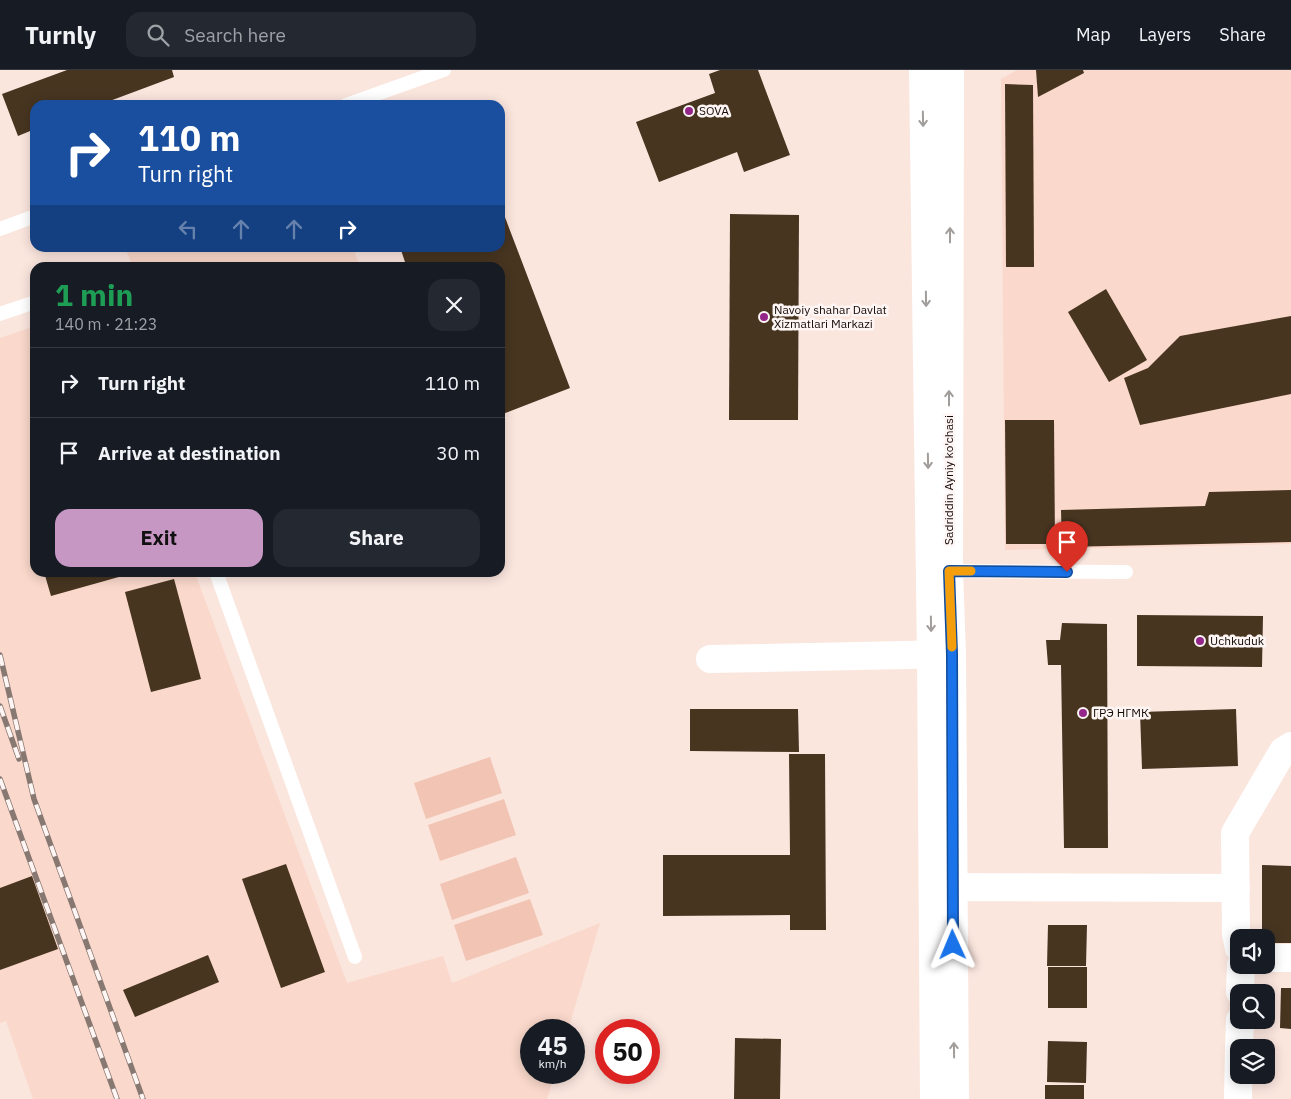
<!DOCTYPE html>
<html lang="en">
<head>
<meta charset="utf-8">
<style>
	body { margin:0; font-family:"IBM Plex Sans",sans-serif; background:#242831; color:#f1f3f6; height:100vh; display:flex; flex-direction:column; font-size:19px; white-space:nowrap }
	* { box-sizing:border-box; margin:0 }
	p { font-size:16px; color:#9ea1a6 }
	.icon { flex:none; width:28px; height:28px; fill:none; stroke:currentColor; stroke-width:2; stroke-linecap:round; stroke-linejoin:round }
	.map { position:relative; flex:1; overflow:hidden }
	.drawer { position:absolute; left:30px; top:192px; width:475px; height:315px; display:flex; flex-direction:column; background:#171b24; border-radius:15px; box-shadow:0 2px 12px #0003 }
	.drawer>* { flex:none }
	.top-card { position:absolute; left:30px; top:30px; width:475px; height:152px; border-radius:15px; box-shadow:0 2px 12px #0003; background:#1a4fa0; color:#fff; overflow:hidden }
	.controls { position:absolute; left:1230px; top:859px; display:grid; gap:10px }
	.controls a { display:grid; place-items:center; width:45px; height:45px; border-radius:10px; background:#171b24; box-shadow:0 2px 12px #0003; font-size:25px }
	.speed { position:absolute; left:520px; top:949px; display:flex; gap:10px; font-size:25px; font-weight:700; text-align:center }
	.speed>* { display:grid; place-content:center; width:65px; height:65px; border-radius:50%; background:#171b24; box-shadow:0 2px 12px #0003; line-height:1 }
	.speed small { font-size:12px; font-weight:400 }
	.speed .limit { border:8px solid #d22; background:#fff; color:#111 }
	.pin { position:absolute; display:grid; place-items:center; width:42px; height:42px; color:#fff; margin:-51px -21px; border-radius:50% 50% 50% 0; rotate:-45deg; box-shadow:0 0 5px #0007 }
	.pin .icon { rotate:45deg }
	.me { position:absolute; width:55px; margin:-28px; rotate:359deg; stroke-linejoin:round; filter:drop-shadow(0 0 4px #0008) }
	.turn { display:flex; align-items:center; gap:18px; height:105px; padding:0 25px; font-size:22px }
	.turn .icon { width:65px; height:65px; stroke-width:2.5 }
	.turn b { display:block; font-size:35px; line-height:42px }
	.lanes { display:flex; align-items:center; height:48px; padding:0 25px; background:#0003; justify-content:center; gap:25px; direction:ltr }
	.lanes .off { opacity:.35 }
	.round { display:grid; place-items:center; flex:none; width:52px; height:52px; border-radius:15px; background:#242831 }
	.overview { display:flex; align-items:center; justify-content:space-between; height:85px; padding:0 25px }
	h1 { font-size:30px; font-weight:800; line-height:38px; color:#1e9e55 }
	.cta { display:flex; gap:10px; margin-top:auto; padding:10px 25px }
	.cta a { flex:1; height:58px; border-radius:15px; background:#c797c4; color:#111; font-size:20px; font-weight:800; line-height:58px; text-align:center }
	.cta a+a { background:#242831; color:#f1f3f6 }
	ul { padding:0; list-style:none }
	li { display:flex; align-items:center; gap:15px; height:70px; padding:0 25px; border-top:1px solid #363941 }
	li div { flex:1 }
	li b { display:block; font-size:19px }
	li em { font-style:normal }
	header { display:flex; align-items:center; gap:30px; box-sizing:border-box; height:70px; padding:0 25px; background:#171b24; border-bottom:1px solid #363941 }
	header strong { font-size:24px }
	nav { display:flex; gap:28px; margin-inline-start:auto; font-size:18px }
	.search { width:350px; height:45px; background:#242831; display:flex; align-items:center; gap:12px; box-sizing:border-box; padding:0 18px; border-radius:15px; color:#9ea1a6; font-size:19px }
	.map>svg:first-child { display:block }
	.built { fill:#fad8cb }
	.green { fill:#f2c4b4 }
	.building { fill:#473520 }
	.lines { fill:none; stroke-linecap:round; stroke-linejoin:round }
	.lane { stroke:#fff; stroke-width:14 }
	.street { stroke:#fff; stroke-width:28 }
	.secondary { stroke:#fff; stroke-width:28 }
	.rail-casing { stroke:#877872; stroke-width:5.5 }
	.rail { stroke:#fef6f4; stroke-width:4; stroke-dasharray:11; stroke-linecap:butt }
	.oneway { stroke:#a19d9b }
	.route-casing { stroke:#114b97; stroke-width:12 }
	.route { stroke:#1a73e8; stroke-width:9 }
	.slow { stroke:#f59e0b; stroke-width:9 }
	.poi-dot { fill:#932688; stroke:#fef6f4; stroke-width:2 }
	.labels { text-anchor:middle; stroke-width:5; stroke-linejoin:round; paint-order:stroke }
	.poi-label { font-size:12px; fill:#140a06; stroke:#fef6f4; text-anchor:start }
	.street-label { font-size:12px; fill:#140a06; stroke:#fef6f4 }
</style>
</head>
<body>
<header>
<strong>Turnly</strong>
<div class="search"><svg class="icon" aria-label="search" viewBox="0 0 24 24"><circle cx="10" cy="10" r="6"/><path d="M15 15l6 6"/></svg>Search here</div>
<nav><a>Map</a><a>Layers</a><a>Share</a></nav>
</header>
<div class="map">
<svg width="1291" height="1029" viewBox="0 0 1291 1029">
	<rect width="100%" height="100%" fill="#fbe6de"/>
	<!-- built -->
	<g class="built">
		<path d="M1017,0H1291V474L1005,480L1001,9Z"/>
		<path d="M125,178H353L360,197H133Z"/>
		<path d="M35,256V502L195,503L347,913L443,886L452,913L600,853L568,960H531V1002L555,1003L547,1029H33L6,951L0,953V268Z"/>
	</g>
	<!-- green -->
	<g class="green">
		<path d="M490,687L502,723L426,749L414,713Z"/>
		<path d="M504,729L516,765L440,791L428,755Z"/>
		<path d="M516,787L529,823L452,850L440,814Z"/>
		<path d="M530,829L543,865L466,891L454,855Z"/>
	</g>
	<!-- building -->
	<g class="building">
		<path d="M67,0H172L174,7L99,35H35V59L18,66L2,24Z"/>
		<path d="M720,0H758L790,85L744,102L737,82L659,112L636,52L715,23L709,4Z"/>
		<path d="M1036,0H1083L1084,3L1038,27Z"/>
		<path d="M1005,14L1033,15L1034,197H1006Z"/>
		<path d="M503,142L570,318L500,345V198H407L401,180L408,178H500V143Z"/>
		<path d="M730,144L799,145L798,350H729Z"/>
		<path d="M1106,219L1147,290L1109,312L1068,242Z"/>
		<path d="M1291,246V324L1140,355L1124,308L1148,298L1180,266Z"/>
		<path d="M1005,350H1054L1055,474H1006Z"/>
		<path d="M1291,420V472L1062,477L1061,440L1205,436L1209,422Z"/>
		<path d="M44,502H133V503L51,526Z"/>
		<path d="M174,509L201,609L151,622L125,522Z"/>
		<path d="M1137,545L1263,546L1262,597L1137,596Z"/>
		<path d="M1062,553L1107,554L1108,778H1064L1061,595H1048L1046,570H1060Z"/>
		<path d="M690,639H798L799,682L690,681Z"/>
		<path d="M1236,639L1238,696L1142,699L1140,642Z"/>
		<path d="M789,684H825L826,860H790V845L663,846V785H790Z"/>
		<path d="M286,794L325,902L281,918L242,809Z"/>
		<path d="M1262,795L1291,796V873H1266V868H1262Z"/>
		<path d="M32,806L58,879L0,900V818Z"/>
		<path d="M1048,855H1087L1086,896H1047Z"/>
		<path d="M208,885L219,912L135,947L123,920Z"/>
		<rect x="1048" y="897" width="39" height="41"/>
		<path d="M1281,918H1291V959L1280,958Z"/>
		<path d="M735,968L781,969L780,1029H734Z"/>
		<path d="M1048,971L1087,972L1086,1013L1047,1012Z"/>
		<rect x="1045" y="1015" width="39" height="14"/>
	</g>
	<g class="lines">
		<!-- lane -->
		<g class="lane">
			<path d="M346,35L444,0"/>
			<path d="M0,159L35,146"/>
			<path d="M0,244L35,232"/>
			<path d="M945,501L1126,502"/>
			<path d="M216,502L355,887"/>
		</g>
		<!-- street -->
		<g class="street">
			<path d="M710,589L952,584"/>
			<path d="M933,817L1236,818"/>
			<path d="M1239,878L1236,864L1235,763L1283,681L1291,676"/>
			<path d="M1266,888H1291"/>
			<path d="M1240,922L1241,895"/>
			<path d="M1239,978L1240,950"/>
			<path d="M1238,1029L1239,980"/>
		</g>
		<!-- secondary -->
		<g class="secondary">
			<path d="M923,0L931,585L934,1029"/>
			<path d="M950,0L949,501L952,584L955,1029"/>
		</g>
		<defs>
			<g id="rail">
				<path d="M0,585L34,729L143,1029"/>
				<path d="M0,636L19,689"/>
				<path d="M0,709L117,1029"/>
			</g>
		</defs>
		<!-- rail casing -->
		<use href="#rail" class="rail-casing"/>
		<!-- rail -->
		<use href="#rail" class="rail"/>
	</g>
	<!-- one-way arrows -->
	<defs><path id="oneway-shaft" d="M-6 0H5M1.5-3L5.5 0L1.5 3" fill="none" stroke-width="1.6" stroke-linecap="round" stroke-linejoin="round" transform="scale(1.25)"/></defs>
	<g class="oneway">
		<use href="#oneway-shaft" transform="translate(923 49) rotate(89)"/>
		<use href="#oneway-shaft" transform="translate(950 165) rotate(-90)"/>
		<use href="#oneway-shaft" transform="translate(926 229) rotate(89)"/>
		<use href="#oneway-shaft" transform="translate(949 328) rotate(-90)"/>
		<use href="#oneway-shaft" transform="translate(928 391) rotate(89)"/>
		<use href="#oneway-shaft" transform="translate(931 554) rotate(89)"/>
		<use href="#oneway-shaft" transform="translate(954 980) rotate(-91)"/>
	</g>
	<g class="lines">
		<defs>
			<path id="route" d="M953,875L952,584L949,501L1067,502"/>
		</defs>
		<!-- route casing -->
		<use href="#route" class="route-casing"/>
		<!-- route -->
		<use href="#route" class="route"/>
		<!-- slow -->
		<path class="slow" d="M952,577L949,501H971"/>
	</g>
	<!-- markers -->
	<g class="poi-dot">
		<circle cx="689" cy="41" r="5"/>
		<circle cx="764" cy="247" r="5"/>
		<circle cx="1200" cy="571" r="5"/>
		<circle cx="1083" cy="643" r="5"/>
	</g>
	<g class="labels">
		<!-- poi labels -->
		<g class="poi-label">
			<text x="699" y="45">SOVA</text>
			<text x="774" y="244">Navoiy shahar Davlat<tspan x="774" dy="14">Xizmatlari Markazi</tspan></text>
			<text x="1210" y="575">Uchkuduk</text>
			<text x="1093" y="647">ГРЭ НГМК</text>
		</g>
		<!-- street labels -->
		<g class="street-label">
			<text transform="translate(949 410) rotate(-90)" y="4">Sadriddin Ayniy ko'chasi</text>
		</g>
	</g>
</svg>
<div class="controls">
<a><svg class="icon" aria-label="sound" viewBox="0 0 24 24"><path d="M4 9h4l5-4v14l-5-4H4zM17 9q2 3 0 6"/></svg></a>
<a><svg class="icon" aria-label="search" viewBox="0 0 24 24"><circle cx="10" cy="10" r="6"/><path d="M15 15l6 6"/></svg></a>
<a><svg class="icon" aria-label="layers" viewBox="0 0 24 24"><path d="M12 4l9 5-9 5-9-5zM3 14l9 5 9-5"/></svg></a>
</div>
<div class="speed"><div>45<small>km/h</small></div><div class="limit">50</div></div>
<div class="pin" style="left:1067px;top:502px;background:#d93025"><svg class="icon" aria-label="arrive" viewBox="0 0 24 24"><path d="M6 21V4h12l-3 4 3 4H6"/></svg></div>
<svg class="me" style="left:953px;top:875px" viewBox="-20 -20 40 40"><path d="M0-17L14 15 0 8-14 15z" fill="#1a73e8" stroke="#fff" stroke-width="4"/></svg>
<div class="top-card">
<div class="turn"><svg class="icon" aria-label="right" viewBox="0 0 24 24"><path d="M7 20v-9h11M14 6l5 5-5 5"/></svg><div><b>110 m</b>Turn right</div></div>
<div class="lanes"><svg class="icon off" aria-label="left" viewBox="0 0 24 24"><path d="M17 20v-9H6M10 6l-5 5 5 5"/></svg><svg class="icon off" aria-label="ahead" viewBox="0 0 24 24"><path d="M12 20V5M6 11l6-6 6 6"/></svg><svg class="icon off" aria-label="ahead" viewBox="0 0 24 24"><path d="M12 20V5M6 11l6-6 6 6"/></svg><svg class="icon" aria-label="right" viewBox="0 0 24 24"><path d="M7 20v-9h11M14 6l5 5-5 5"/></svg></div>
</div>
<section class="drawer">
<div class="overview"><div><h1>1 min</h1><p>140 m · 21:23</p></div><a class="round"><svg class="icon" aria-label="close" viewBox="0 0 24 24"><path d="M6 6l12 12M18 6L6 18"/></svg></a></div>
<ul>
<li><svg class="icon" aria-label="right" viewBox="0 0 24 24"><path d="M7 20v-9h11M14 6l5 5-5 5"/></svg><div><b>Turn right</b></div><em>110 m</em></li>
<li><svg class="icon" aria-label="arrive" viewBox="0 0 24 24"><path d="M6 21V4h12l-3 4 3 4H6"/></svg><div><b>Arrive at destination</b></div><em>30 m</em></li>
</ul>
<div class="cta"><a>Exit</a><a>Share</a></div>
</section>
</div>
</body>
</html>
